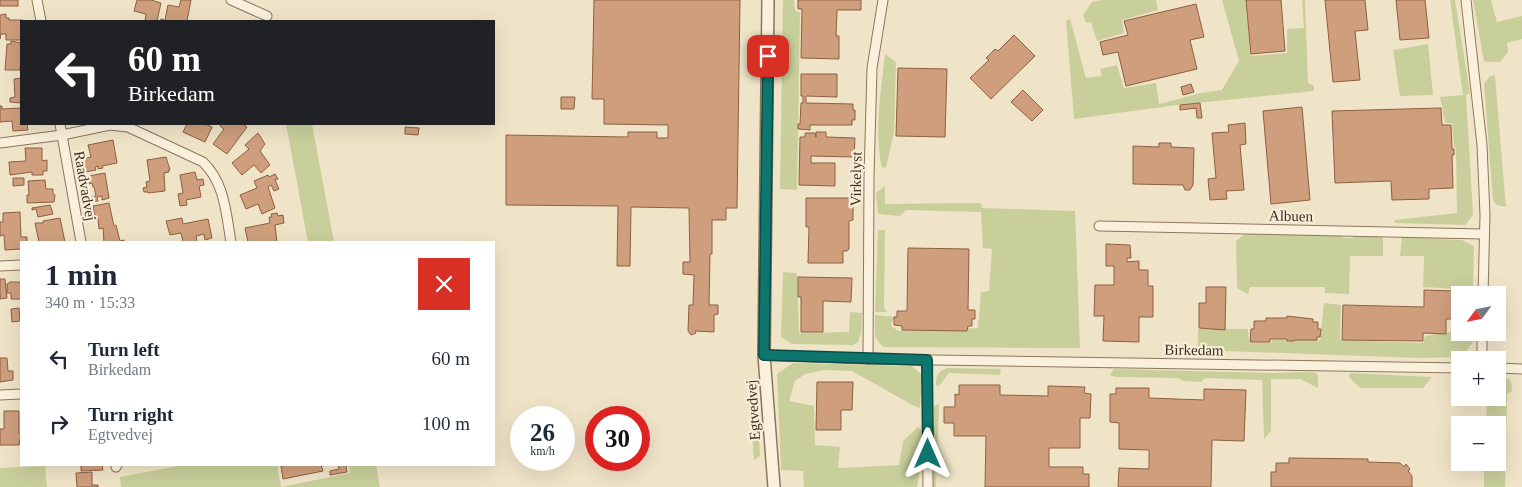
<!DOCTYPE html>
<html lang="en">
<head>
<meta charset="utf-8">
<style>
	body { margin:0; font-family:"Times New Roman",serif; background:#f2f2f3; color:#1f2937; height:100vh; display:flex; flex-direction:column; font-size:19px; white-space:nowrap }
	* { box-sizing:border-box; margin:0 }
	p { font-size:16px; color:#747a83 }
	.icon { flex:none; width:28px; height:28px; fill:none; stroke:currentColor; stroke-width:2; stroke-linecap:round; stroke-linejoin:round }
	.map { position:relative; flex:1; overflow:hidden }
	.sheet { position:absolute; left:20px; top:241px; width:475px; height:225px; display:flex; flex-direction:column; background:#fff; border-radius:0px; box-shadow:0 5px 20px #0002 }
	.sheet>* { flex:none }
	.top-card { position:absolute; left:20px; top:20px; width:475px; height:105px; border-radius:0px; box-shadow:0 5px 20px #0002; background:#202124; color:#fff; overflow:hidden }
	.needle { width:32px; rotate:237deg }
	.fabs { position:absolute; left:1451px; top:286px; display:grid; gap:10px }
	.fabs a { display:grid; place-items:center; width:55px; height:55px; border-radius:0px; background:#fff; box-shadow:0 5px 20px #0002; font-size:25px }
	.speed { position:absolute; left:510px; top:406px; display:flex; gap:10px; font-size:25px; font-weight:700; text-align:center }
	.speed>* { display:grid; place-content:center; width:65px; height:65px; border-radius:50%; background:#fff; box-shadow:0 5px 20px #0002; line-height:1 }
	.speed small { font-size:12px; font-weight:400 }
	.speed .limit { border:8px solid #d22; background:#fff; color:#111 }
	.pin { position:absolute; display:grid; place-items:center; width:42px; height:42px; color:#fff; margin:-21px; border-radius:10px; box-shadow:0 2px 8px #0006 }
	.me { position:absolute; width:55px; margin:-28px; rotate:0deg; stroke-linejoin:round; filter:drop-shadow(0 0 4px #0008) }
	.turn { display:flex; align-items:center; gap:18px; height:105px; padding:0 25px; font-size:22px }
	.turn .icon { width:65px; height:65px; stroke-width:2.5 }
	.turn b { display:block; font-size:35px; line-height:42px }
	.round { display:grid; place-items:center; flex:none; width:52px; height:52px; border-radius:0px; background:#f2f2f3 }
	.summary { display:flex; align-items:center; justify-content:space-between; height:85px; padding:0 25px }
	h1 { font-size:30px; font-weight:700; line-height:38px }
	ul { padding:0; list-style:none }
	li { display:flex; align-items:center; gap:15px; height:65px; padding:0 25px }
	li div { flex:1 }
	li b { display:block; font-size:19px }
	li em { font-style:normal }
	.map>svg:first-child { display:block }
	.green { fill:#c9cf9b }
	.building { fill:#cf9f7d; stroke:#8d5f41 }
	.lines { fill:none; stroke-linecap:round; stroke-linejoin:round }
	.minor-casing { stroke:#8d765c; stroke-width:11 }
	.tertiary-casing { stroke:#8d765c; stroke-width:14 }
	.minor { stroke:#faf1dc; stroke-width:9 }
	.tertiary { stroke:#faf1dc; stroke-width:11 }
	.route-casing { stroke:#0a4d48; stroke-width:12 }
	.route { stroke:#0f766e; stroke-width:9 }
	.labels { text-anchor:middle; stroke-width:4.5; stroke-linejoin:round; paint-order:stroke }
	.street-label { font-size:15px; fill:#3d2e20; stroke:#f7eed8 }
</style>
</head>
<body>
<div class="map">
<svg width="1522" height="487" viewBox="0 0 1522 487">
	<rect width="100%" height="100%" fill="#f0e4c8"/>
	<!-- green -->
	<g class="green">
		<path d="M783,0H794L795,10L800,13L797,190L780,189Z"/>
		<path d="M1101,0H1156L1158,10L1122,20L1124,33L1097,41L1091,22L1086,23L1083,15L1092,2Z"/>
		<path d="M1222,0H1246L1251,56L1287,53V29L1304,28L1302,0H1305L1308,83L1314,86V91L1177,105L1074,119L1066,21L1070,19L1086,78L1102,76L1100,69L1117,65L1124,88L1156,83L1159,104L1201,93L1222,90L1239,61Z"/>
		<path d="M1450,0H1455L1470,93L1466,95L1473,215L1465,225L1395,223L1394,220L1457,213L1456,149L1454,147L1452,123H1445L1440,97L1463,95Z"/>
		<path d="M1473,0H1491L1497,22L1522,16V39L1507,43L1508,52L1500,62H1487L1484,61Z"/>
		<path d="M1428,44L1433,95L1400,96L1393,50Z"/>
		<path d="M885,54L896,62L894,133L886,167L882,168C874,130 881,92 885,54Z"/>
		<path d="M1495,75L1505,197L1506,207L1497,205L1493,200L1484,84L1490,76Z"/>
		<path d="M286,124H312L334,242H308Z"/>
		<path d="M885,186V204L981,203L982,208L1075,211L1080,348L883,347L875,337V315L894,317L891,326L899,331L978,328L981,292L989,291L992,249L983,248L981,212L906,210L900,216L878,214L876,193Z"/>
		<path d="M878,230H885L884,307L887,312H875Z"/>
		<path d="M1245,234L1342,236L1343,238H1352L1355,236L1382,237L1383,241V256H1350L1349,294L1325,293V287H1250L1248,294L1237,288L1236,241Z"/>
		<path d="M1402,237L1462,240L1474,246L1473,295H1460V332L1473,333V342L1462,357L1418,358L1198,350V329H1248L1249,343H1271L1272,340H1320L1324,303L1341,305L1340,340L1423,343L1425,336L1450,332L1456,324L1457,289L1423,287L1424,256H1400Z"/>
		<path d="M783,272L797,273L799,333L849,332L850,312L862,313L861,333L858,342L853,345L792,344L781,337Z"/>
		<path d="M793,363L912,366L922,375L920,408L914,406L852,371L824,370L805,374L795,381L789,401L814,406L815,445L840,447L838,468L899,465L903,441L918,427L922,431L919,476L917,487H804L803,471L781,470L777,374Z"/>
		<path d="M948,368L1001,369L1000,375L949,373L939,386L936,385C936,375 938,371 948,368Z"/>
		<path d="M1114,369L1271,373L1315,372L1318,375V388L1300,379H1271V431L1264,439L1262,380L1205,378L1201,382L1183,381L1178,378L1115,377L1110,375Z"/>
		<path d="M1350,373L1432,377L1423,388H1360L1349,377Z"/>
		<path d="M1498,378H1507L1511,381L1512,391L1507,394L1505,487H1484V463L1498,462V425H1486L1487,398H1498Z"/>
		<path d="M939,404L936,487H931L934,408L935,405Z"/>
		<path d="M750,407L755,409L758,415L760,456L754,460Z"/>
		<path d="M184,465H277L281,487L350,473L349,465H376L380,487H121L120,477Z"/>
		<path d="M45,466L47,487H0V468Z"/>
	</g>
	<!-- building -->
	<g class="building">
		<rect x="0" y="0" width="18" height="6"/>
		<path d="M137,0H151L161,3L157,21H145L146,14L134,11Z"/>
		<path d="M181,0H191L187,21H160L161,19L165,20L168,5L179,7Z"/>
		<path d="M594,0H740L737,208H726V220H712V254H710L709,305H718V314L714,315V332L695,331L696,333L691,335L688,331L689,305H693L694,275L683,274V262H690L689,208L631,207L630,266H617L618,206L506,205V135L628,137V132H657V138H668V125L604,124V99H592Z"/>
		<path d="M798,0H861V10H837L836,36H839V59L801,58L802,9H798Z"/>
		<path d="M1246,0H1281L1285,51L1251,54Z"/>
		<path d="M1325,0H1365L1368,30L1355,31L1360,80L1333,82Z"/>
		<path d="M1396,0H1425L1429,38L1400,40Z"/>
		<path d="M1196,4L1204,37L1190,40L1197,69L1126,86L1118,52L1103,55L1100,42L1128,35L1124,21Z"/>
		<path d="M6,14V18H9V20H23V21H21V40H6V34H1L0,39V15Z"/>
		<path d="M1014,35L1035,56L991,99L970,78L989,60L986,58L995,49L998,51Z"/>
		<path d="M11,41L21,43V66H20V70H5L7,44H11Z"/>
		<path d="M898,68L947,69L945,137L896,136Z"/>
		<path d="M801,74H837V97L806,96V103L853,104V110H855V120H852V125H810V130L798,129V124H800L801,103H803V96H801Z"/>
		<path d="M21,78V103L10,102V98L15,97L14,79Z"/>
		<path d="M1191,84L1194,92L1183,95L1181,87Z"/>
		<path d="M1023,90L1043,110L1032,121L1011,102Z"/>
		<path d="M561,97H575L574,109H561Z"/>
		<path d="M1200,103L1202,118H1197L1196,108L1180,110V105Z"/>
		<path d="M0,106H2V109L21,108V124H27L28,130L13,131L12,121L0,122Z"/>
		<path d="M1302,107L1310,200L1271,204L1263,111Z"/>
		<path d="M1441,108L1442,125H1451L1452,149H1454V155H1452L1453,188L1429,189V199L1392,200L1391,181L1335,183L1332,111Z"/>
		<path d="M1245,123L1246,144L1240,145L1244,190L1226,191L1227,199L1210,200L1208,179L1216,178L1212,133L1229,132L1228,125Z"/>
		<path d="M187,124H205L212,127L205,142L183,132Z"/>
		<path d="M222,124H243L247,127L227,154L213,144L224,129L220,126Z"/>
		<path d="M405,127L419,128L418,135L405,134Z"/>
		<path d="M816,132H826V137L855,138L854,157L811,156V163H835V186L799,185L800,137H805V133H815L816,137Z"/>
		<path d="M258,133L265,144L260,151L270,165L261,173L254,165L242,175L232,163L249,149L245,145Z"/>
		<path d="M113,140L117,163L102,166L103,168L98,169V166L95,167L96,170L80,173L77,160L91,157L88,145Z"/>
		<path d="M1159,143H1171V147L1194,148L1193,185L1190,190H1185L1183,185L1133,184V146L1159,147Z"/>
		<path d="M25,148H42V161L47,160V171H43V175H32V172L10,175L9,162L26,161Z"/>
		<path d="M166,157L170,170H168L169,172L164,173L165,191L148,193V192H144L143,188L147,187L146,182L150,181L147,160Z"/>
		<path d="M195,172L197,180L203,179L204,185L199,186L201,197L186,200L187,205L180,206L178,194L183,193L180,175Z"/>
		<path d="M105,173L109,198L102,200V196L97,197L98,201L84,203L83,198L96,196L94,187H93L92,183L89,184L88,176Z"/>
		<path d="M275,174L278,179L275,180L279,189L274,191L271,185L268,187L275,208L262,214L258,204L246,209L240,195L257,188L254,181L268,175L269,177Z"/>
		<path d="M13,178H24V185L13,186Z"/>
		<path d="M45,180L46,189H53V194L55,195L54,202L27,203V195H29L28,181Z"/>
		<path d="M806,198H853V220L849,221V249L847,251H843V263H808L809,227H806Z"/>
		<path d="M109,203L114,226L116,225L120,241L124,240V242H104L103,228L99,229L98,219H95L93,206Z"/>
		<path d="M50,205L53,214L38,217L36,209L32,210V208Z"/>
		<path d="M20,212L21,237H27V242H21V249L5,250L4,235L0,236V222H3V213Z"/>
		<path d="M277,213L278,216L283,215L284,223L275,225L277,242H248L245,228L270,223L269,217H272L271,214Z"/>
		<path d="M60,218L65,242H39L35,223H43V221Z"/>
		<path d="M182,218L183,224L208,219L212,238L205,240L204,234L196,236L197,242H183L181,233L170,235L166,221Z"/>
		<path d="M1106,244L1130,245L1131,258H1127V262L1139,261V270H1148V286H1153V317H1139V342L1103,341L1104,316H1094L1095,285H1114V266H1106Z"/>
		<path d="M908,248L969,249L968,310H975V319H972V326H968L967,331L902,330V326L894,325V317H897V311H907Z"/>
		<path d="M798,277L852,278L851,302L823,301V332H801V297H798Z"/>
		<path d="M0,279H5L7,298L0,299Z"/>
		<path d="M10,282H21V299H11V293H7V284Z"/>
		<path d="M1206,287H1226L1225,330L1199,328V303H1206Z"/>
		<path d="M1424,290L1455,291V319H1446V334L1423,333V341L1342,340L1343,305L1424,307Z"/>
		<path d="M19,308L20,321L12,322L11,309Z"/>
		<path d="M1287,316L1313,319V322H1318V329H1321L1320,337H1317V340H1294V341H1287V339H1270V342H1250L1251,329H1254V321H1266V318H1287Z"/>
		<path d="M0,358H7L8,371H13V380L0,382Z"/>
		<path d="M817,382H853L852,410H841V430H816Z"/>
		<path d="M959,385H1000V395L1048,396V386L1085,387L1084,393L1091,394L1090,418H1080V448H1049V467H1083V474H1089V487H985L986,436H954V423H944V407H955V394L959,395Z"/>
		<path d="M1116,388H1149V398L1204,400V389L1246,390L1244,441L1212,440L1211,487H1118L1119,468L1149,469V450L1119,449V423L1110,422V394H1116Z"/>
		<path d="M4,411H19V434H21L19,445H0V429H4Z"/>
		<path d="M1289,458L1368,459V462L1400,463L1404,467L1406,464L1410,469L1408,471L1412,476V487H1271V472H1276V463H1289Z"/>
		<path d="M81,465H102L103,470L81,471Z"/>
		<path d="M287,465H321L323,471L283,479L281,466Z"/>
		<path d="M338,465H346L347,472L330,475V471L339,469Z"/>
		<path d="M92,472V485H98V487H77L76,473Z"/>
	</g>
	<g class="lines">
		<defs>
			<g id="minor">
				<path d="M37,0L41,21"/>
				<path d="M231,0L267,16"/>
				<path d="M1466,0L1482,145L1485,215L1483,295"/>
				<path d="M60,124L81,242"/>
				<path d="M0,143L62,135L110,125L128,127L203,162C225,183 226,214 231,242"/>
				<path d="M1099,226L1483,234"/>
				<path d="M0,266L21,265"/>
				<path d="M764,355L868,359L1460,368"/>
				<path d="M868,359L869,177L872,68L883,0"/>
				<path d="M927,360L928,487"/>
				<path d="M1482,360V332"/>
				<path d="M1498,368L1522,369"/>
				<path d="M0,395L21,394"/>
				<path d="M116,467L117,465"/>
			</g>
			<path id="tertiary" d="M768,0L764,355L774,487"/>
		</defs>
		<!-- minor casing -->
		<use href="#minor" class="minor-casing"/>
		<!-- tertiary casing -->
		<use href="#tertiary" class="tertiary-casing"/>
		<!-- minor -->
		<use href="#minor" class="minor"/>
		<!-- tertiary -->
		<use href="#tertiary" class="tertiary"/>
	</g>
	<g class="lines">
		<defs>
			<path id="route" d="M768,56L764,355L927,360L928,454"/>
		</defs>
		<!-- route casing -->
		<use href="#route" class="route-casing"/>
		<!-- route -->
		<use href="#route" class="route"/>
	</g>
	<g class="labels">
		<!-- street labels -->
		<g class="street-label">
			<text transform="translate(856 179) rotate(-89)" y="5">Virkelyst</text>
			<text transform="translate(85 186) rotate(80)" y="5">Raadvadvej</text>
			<text transform="translate(1291 216) rotate(1)" y="5">Albuen</text>
			<text transform="translate(1194 350) rotate(1)" y="5">Birkedam</text>
			<text transform="translate(753 410) rotate(-94)" y="5">Egtvedvej</text>
		</g>
	</g>
</svg>
<div class="fabs">
<a><svg class="needle" viewBox="-14 -14 28 28"><path d="M0-13l5 13h-10z" fill="#e53935"/><path d="M0 13l5-13h-10z" fill="#747a83"/></svg></a>
<a>+</a>
<a>−</a>
</div>
<div class="speed"><div>26<small>km/h</small></div><div class="limit">30</div></div>
<div class="pin" style="left:768px;top:56px;background:#d93025"><svg class="icon" aria-label="arrive" viewBox="0 0 24 24"><path d="M6 21V4h12l-3 4 3 4H6"/></svg></div>
<svg class="me" style="left:928px;top:454px" viewBox="-20 -20 40 40"><path d="M0-17L14 15 0 8-14 15z" fill="#0f766e" stroke="#fff" stroke-width="4"/></svg>
<div class="top-card">
<div class="turn"><svg class="icon" aria-label="left" viewBox="0 0 24 24"><path d="M17 20v-9H6M10 6l-5 5 5 5"/></svg><div><b>60 m</b>Birkedam</div></div>
</div>
<section class="sheet">
<div class="summary"><div><h1>1 min</h1><p>340 m · 15:33</p></div><a class="round" style="background:#d93025;color:#fff"><svg class="icon" aria-label="close" viewBox="0 0 24 24"><path d="M6 6l12 12M18 6L6 18"/></svg></a></div>
<ul>
<li><svg class="icon" aria-label="left" viewBox="0 0 24 24"><path d="M17 20v-9H6M10 6l-5 5 5 5"/></svg><div><b>Turn left</b><p>Birkedam</p></div><em>60 m</em></li>
<li><svg class="icon" aria-label="right" viewBox="0 0 24 24"><path d="M7 20v-9h11M14 6l5 5-5 5"/></svg><div><b>Turn right</b><p>Egtvedvej</p></div><em>100 m</em></li>
</ul>
</section>
</div>
</body>
</html>
